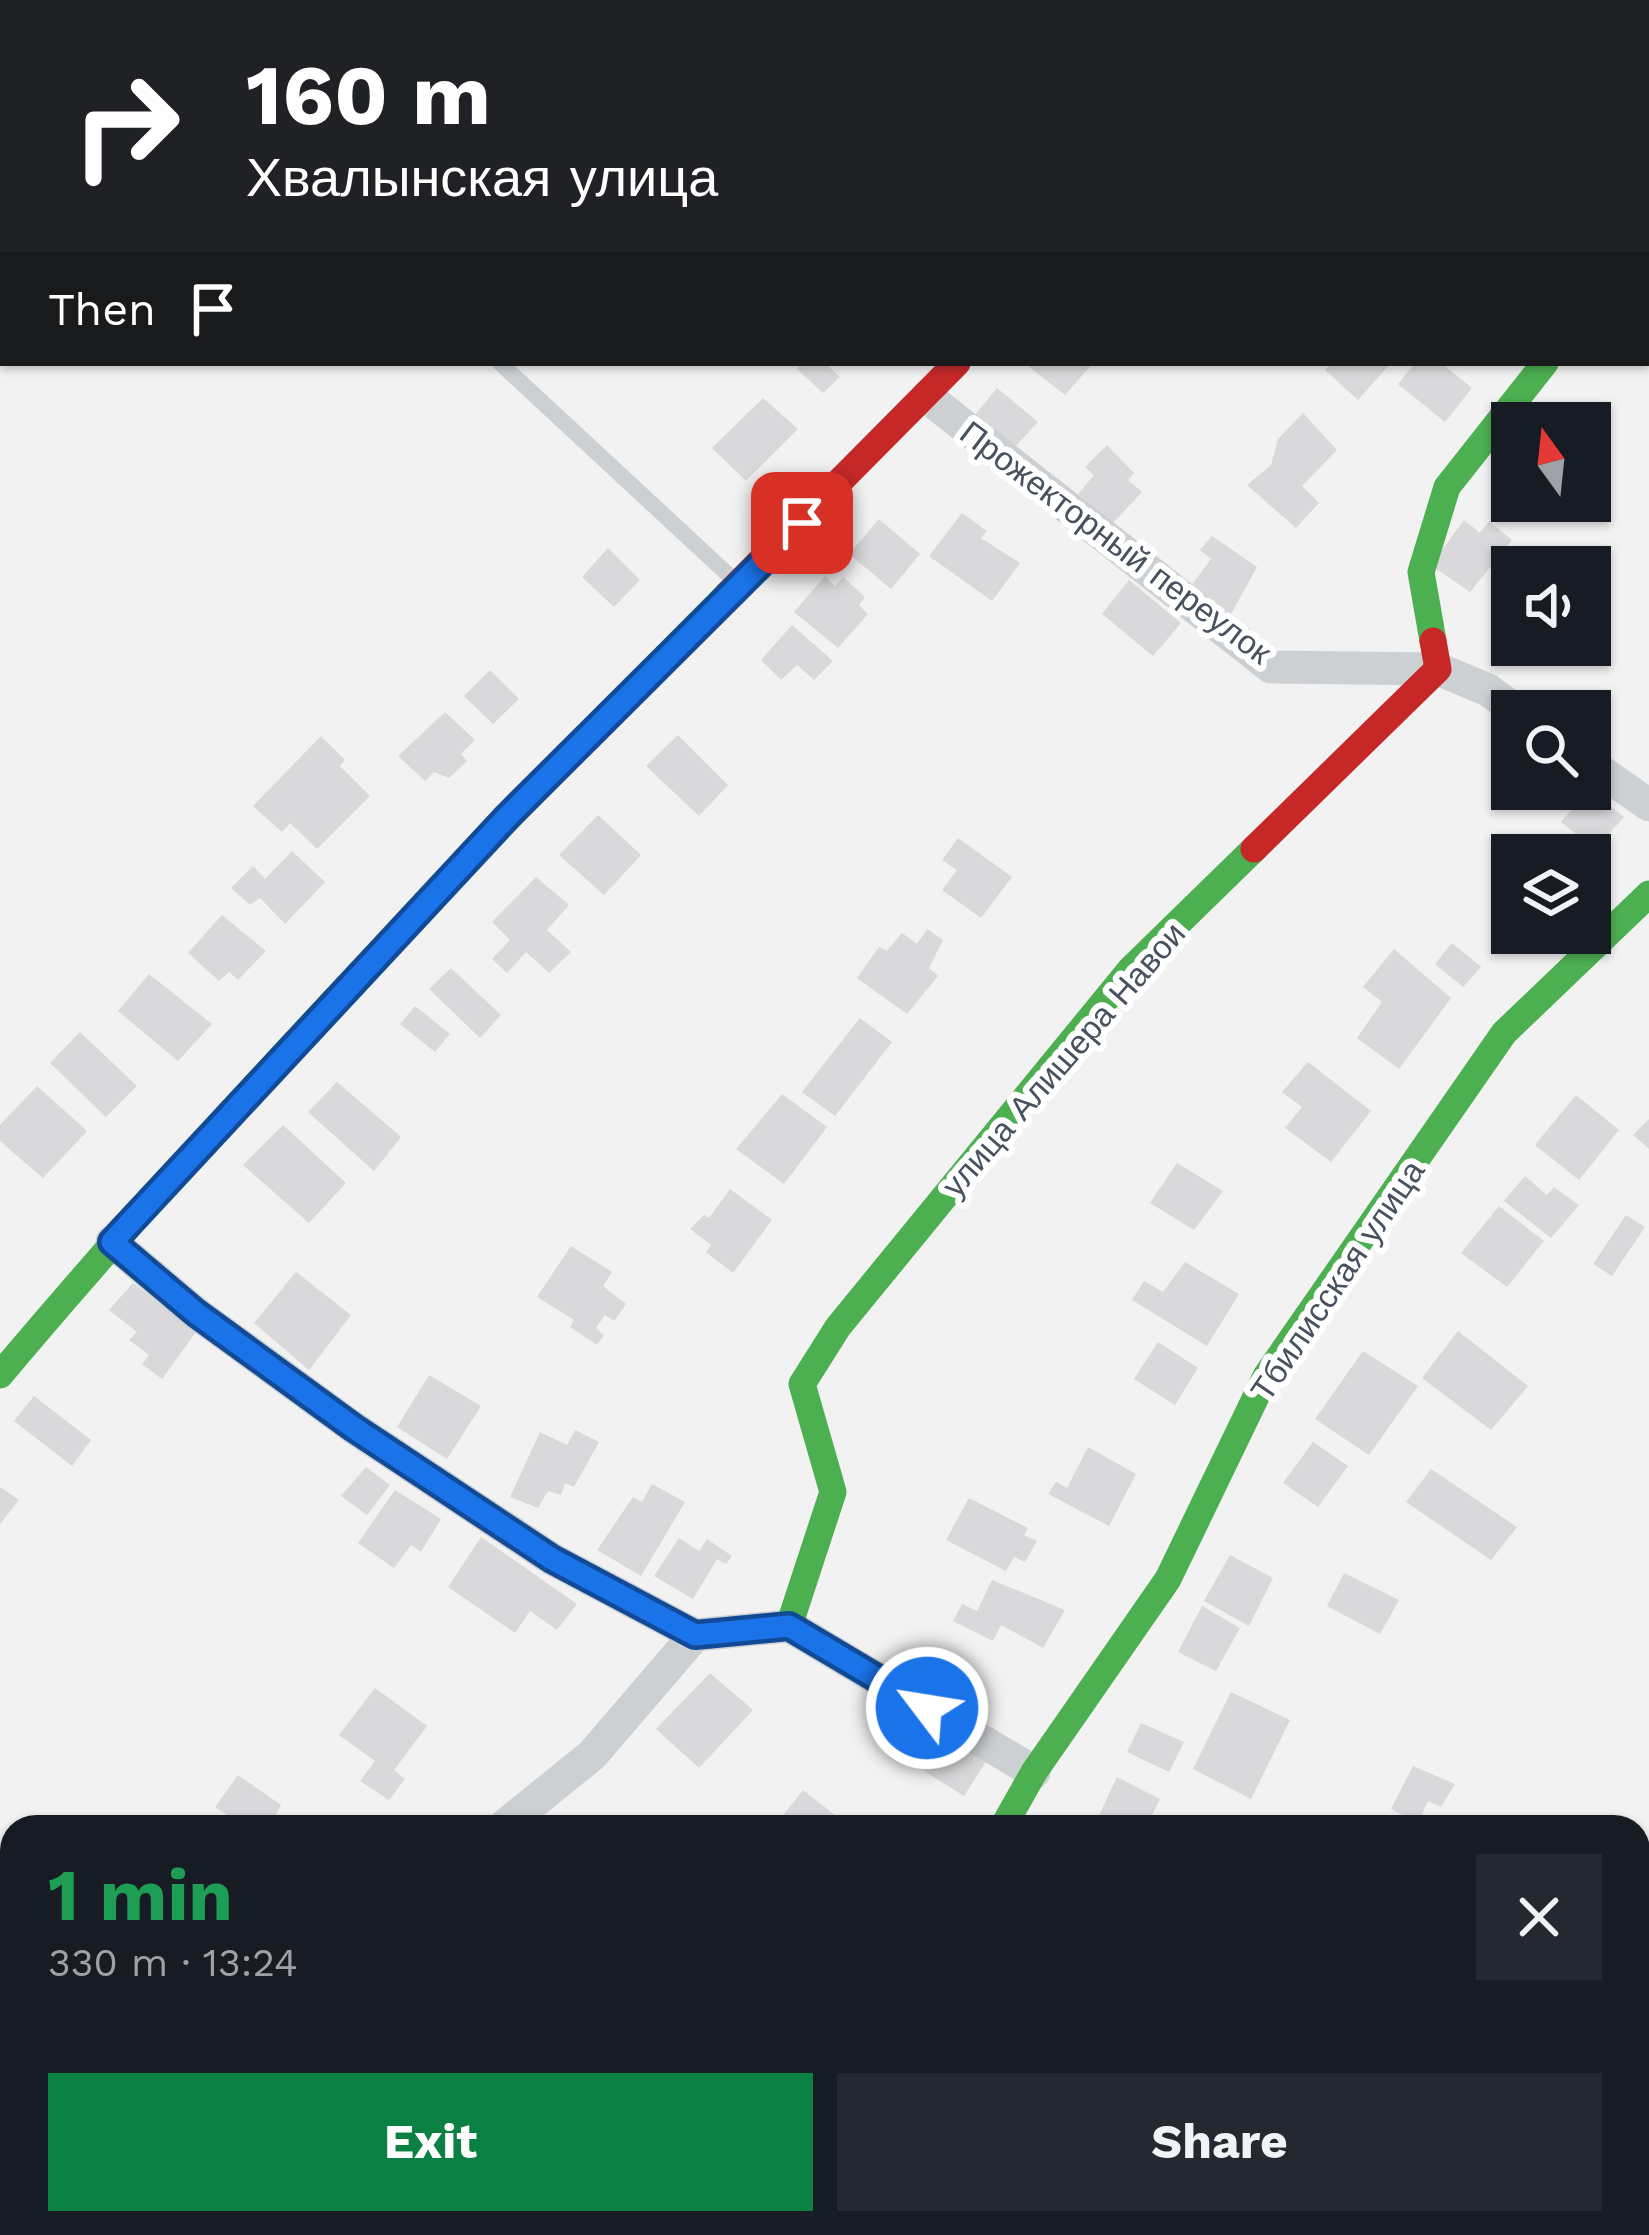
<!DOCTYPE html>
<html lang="en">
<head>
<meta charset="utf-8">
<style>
	body { margin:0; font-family:"Work Sans",sans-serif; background:#242831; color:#f1f3f6; height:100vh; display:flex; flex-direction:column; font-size:45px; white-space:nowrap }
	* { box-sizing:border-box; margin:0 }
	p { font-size:39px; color:#9ea1a6 }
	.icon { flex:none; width:66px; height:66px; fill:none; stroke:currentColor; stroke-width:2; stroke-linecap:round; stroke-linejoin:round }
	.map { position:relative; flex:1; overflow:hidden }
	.details { position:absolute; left:0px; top:1815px; width:1650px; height:420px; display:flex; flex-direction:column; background:#171b24; border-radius:36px 36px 0 0; box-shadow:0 3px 9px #0004 }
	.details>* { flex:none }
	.hud { position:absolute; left:0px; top:0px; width:1650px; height:366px; box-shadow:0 3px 9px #0004; background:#202124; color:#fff; overflow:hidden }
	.needle { width:78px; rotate:345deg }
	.buttons { position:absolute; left:1491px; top:402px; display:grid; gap:24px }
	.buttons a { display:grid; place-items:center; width:120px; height:120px; border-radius:0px; background:#171b24; box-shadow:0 3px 9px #0004; font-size:60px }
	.pin { position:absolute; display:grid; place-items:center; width:102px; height:102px; color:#fff; margin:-51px; border-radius:24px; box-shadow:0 6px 18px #0006 }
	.me { position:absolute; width:132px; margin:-66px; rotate:301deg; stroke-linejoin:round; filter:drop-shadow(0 0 9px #0008) }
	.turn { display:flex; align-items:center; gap:42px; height:252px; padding:0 48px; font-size:54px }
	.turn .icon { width:156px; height:156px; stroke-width:2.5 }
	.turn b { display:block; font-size:84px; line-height:102px }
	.then { display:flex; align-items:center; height:114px; padding:0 48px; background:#0003; gap:24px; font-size:45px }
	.round { display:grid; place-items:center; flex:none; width:126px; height:126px; border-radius:0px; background:#242831 }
	.headline { display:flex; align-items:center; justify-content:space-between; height:204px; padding:0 48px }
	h1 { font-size:72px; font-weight:700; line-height:90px; color:#1e9e55 }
	.action { display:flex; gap:24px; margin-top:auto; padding:24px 48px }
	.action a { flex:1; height:138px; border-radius:0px; background:#0b8043; color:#fff; font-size:48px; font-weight:700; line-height:138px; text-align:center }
	.action a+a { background:#242831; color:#f1f3f6 }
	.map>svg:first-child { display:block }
	.building { fill:#d9d9db }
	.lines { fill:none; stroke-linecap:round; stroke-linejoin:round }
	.lane { stroke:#cdd0d3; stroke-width:16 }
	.street { stroke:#cdd0d3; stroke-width:33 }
	.fast { stroke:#4caf50; stroke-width:27 }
	.jam { stroke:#c62828; stroke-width:27 }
	.route-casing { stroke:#114b97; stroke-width:30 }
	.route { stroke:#1a73e8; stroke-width:21 }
	.labels { text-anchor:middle; stroke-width:12; stroke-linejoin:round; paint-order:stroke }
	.street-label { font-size:33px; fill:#48515e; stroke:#fff }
</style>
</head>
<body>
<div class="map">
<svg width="1649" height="2235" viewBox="0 0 1649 2235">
	<rect width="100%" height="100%" fill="#f2f2f2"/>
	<!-- building -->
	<g class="building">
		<path d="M802,363H825L840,377L823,393L797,369Z"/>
		<path d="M1024,363H1093L1065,395Z"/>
		<path d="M1332,363H1391L1358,400L1325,370Z"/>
		<path d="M1415,363H1441L1472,388L1445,422L1398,384Z"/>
		<path d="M997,388L1038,422L1014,448L974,416Z"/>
		<path d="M763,398L798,429L746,481L712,448Z"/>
		<path d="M1303,413L1337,450L1302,486L1319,503L1296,528L1247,485L1271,465L1278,439Z"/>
		<path d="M1107,445L1134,473L1128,480L1142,492L1112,524L1078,494L1094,475L1085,467Z"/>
		<path d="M962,513L987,531L981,538L1020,563L992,601L929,556Z"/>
		<path d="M879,519L920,554L891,589L849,554Z"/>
		<path d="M1464,520L1480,533L1489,521L1512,540L1470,592L1431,565Z"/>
		<path d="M1212,536L1257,567L1231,614L1191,586L1211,559L1200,550Z"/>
		<path d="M608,548L640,580L614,607L582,577Z"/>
		<path d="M825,576L835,586L843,577L865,597L859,605L868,614L838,648L794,612Z"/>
		<path d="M1129,580L1181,623L1153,656L1102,614Z"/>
		<path d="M792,625L833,661L814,680L797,665L781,680L761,660Z"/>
		<path d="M490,670L519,699L493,724L464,696Z"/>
		<path d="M445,712L475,740L461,754L467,761L449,778L434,772L425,781L398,756Z"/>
		<path d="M678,735L728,785L699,816L646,766Z"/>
		<path d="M321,736L345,760L340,766L370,796L317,849L290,823L282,832L253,806Z"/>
		<path d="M1589,789L1624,817L1595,849L1561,822Z"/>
		<path d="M598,815L641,855L604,895L559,855Z"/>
		<path d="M958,838L1012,877L981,918L942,890L957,870L942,860Z"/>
		<path d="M292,851L325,882L285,924L260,898L250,905L231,888L253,866L265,879Z"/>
		<path d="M1512,869V898L1497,885Z"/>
		<path d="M536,877L569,905L547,930L571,952L549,973L526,952L507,973L492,959L510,940L492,922Z"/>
		<path d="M222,915L266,951L238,980L229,972L219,981L188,953Z"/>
		<path d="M927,929L943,940L929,968L938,976L907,1014L857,978L879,947L887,951L902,933L917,944Z"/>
		<path d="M1452,943L1481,967L1463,987L1435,964Z"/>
		<path d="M1394,949L1451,998L1399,1069L1357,1038L1382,1002L1363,987Z"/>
		<path d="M451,968L501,1015L480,1038L429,989Z"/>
		<path d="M149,974L212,1024L178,1061L118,1011Z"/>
		<path d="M415,1006L450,1034L435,1052L400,1024Z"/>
		<path d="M860,1018L892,1042L835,1116L802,1092Z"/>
		<path d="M80,1032L137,1086L106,1117L50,1063Z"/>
		<path d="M1308,1062L1371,1111L1331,1162L1285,1128L1302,1107L1282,1092Z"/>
		<path d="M337,1082L401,1137L374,1171L308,1112Z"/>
		<path d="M37,1086L87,1131L43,1178L0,1141V1125Z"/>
		<path d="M782,1094L827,1127L784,1184L736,1149Z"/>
		<path d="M1576,1095L1619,1130L1579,1180L1535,1145Z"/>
		<path d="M1649,1119V1149L1633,1135Z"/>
		<path d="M283,1125L346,1183L309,1223L243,1165Z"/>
		<path d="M1177,1163L1223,1191L1194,1230L1150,1203Z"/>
		<path d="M1525,1176L1547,1195L1554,1187L1579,1205L1551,1238L1504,1201Z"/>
		<path d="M730,1189L772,1220L733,1273L706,1252L711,1245L690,1229L704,1215L709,1218Z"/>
		<path d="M1499,1206L1544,1241L1507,1287L1461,1253Z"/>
		<path d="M1626,1215L1645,1227L1612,1276L1593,1264Z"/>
		<path d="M571,1246L612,1272L603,1286L626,1304L614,1321L605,1315L596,1328L604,1335L597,1345L570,1327L574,1320L537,1297Z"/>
		<path d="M1185,1262L1239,1294L1207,1346L1132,1300L1144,1281L1163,1292Z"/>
		<path d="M296,1272L351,1315L309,1370L254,1323Z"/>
		<path d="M133,1283L196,1332L162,1379L142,1364L149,1355L129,1340L137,1332L109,1310Z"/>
		<path d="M1458,1331L1528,1386L1491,1430L1422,1378Z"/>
		<path d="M1158,1342L1198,1368L1175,1405L1134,1379Z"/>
		<path d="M1363,1351L1418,1386L1369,1455L1315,1419Z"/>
		<path d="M429,1375L481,1406L447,1459L397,1427Z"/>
		<path d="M34,1396L91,1440L72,1466L14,1421Z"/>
		<path d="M575,1430L599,1442L574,1487L565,1483L561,1495L548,1491L538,1508L510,1497L540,1432L567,1445Z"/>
		<path d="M1313,1442L1348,1466L1318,1507L1283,1483Z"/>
		<path d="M1088,1447L1136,1474L1109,1526L1048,1494L1056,1482L1067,1488Z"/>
		<path d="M366,1467L390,1485L367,1515L341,1496Z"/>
		<path d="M1431,1469L1517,1527L1491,1560L1406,1502Z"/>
		<path d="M652,1484L685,1502L641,1576L597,1550L633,1497L642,1502Z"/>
		<path d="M0,1487L19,1500L0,1524Z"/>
		<path d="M395,1490L441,1519L421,1552L411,1545L394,1568L358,1543Z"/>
		<path d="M969,1498L1028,1528L1024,1535L1037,1541L1025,1562L1014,1557L1006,1571L946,1540Z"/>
		<path d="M481,1537L577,1604L557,1630L530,1611L515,1633L448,1587Z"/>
		<path d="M679,1538L699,1551L707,1539L732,1556L726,1564L717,1559L693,1599L654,1576Z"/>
		<path d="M1230,1555L1273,1578L1249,1626L1204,1601Z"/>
		<path d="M1344,1573L1399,1600L1380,1634L1327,1606Z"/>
		<path d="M992,1580L1065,1610L1043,1648L1001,1625L993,1641L953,1621L962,1604L977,1611Z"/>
		<path d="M1202,1606L1240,1628L1216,1671L1178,1652Z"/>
		<path d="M710,1673L753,1710L699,1768L656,1729Z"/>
		<path d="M375,1688L427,1726L394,1770L405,1779L389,1800L360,1781L375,1761L339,1735Z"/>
		<path d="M1231,1692L1290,1720L1251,1799L1193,1769Z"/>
		<path d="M1141,1723L1184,1742L1169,1772L1127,1752Z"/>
		<path d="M936,1729L987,1760L964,1796L913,1764Z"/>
		<path d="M1413,1766L1455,1784L1441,1807L1428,1801L1418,1823L1391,1809Z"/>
		<path d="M238,1775L281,1805L272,1822L279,1827H222L229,1816L215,1807Z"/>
		<path d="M1117,1777L1160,1799L1146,1827L1095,1824Z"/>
		<path d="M803,1790L845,1823L842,1827H774Z"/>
		<path d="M0,2162L12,2169V2223H42L34,2235H0Z"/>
		<path d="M611,2223H638L653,2235H602Z"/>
		<path d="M846,2223H910L901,2235L868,2230L837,2235Z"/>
	</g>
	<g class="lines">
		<!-- lane -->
		<g class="lane">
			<path d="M109,0L113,3"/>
			<path d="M500,363L735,581"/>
		</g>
		<!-- street -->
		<g class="street">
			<path d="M1269,3L1271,0"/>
			<path d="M1647,234L1649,232"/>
			<path d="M927,397L1271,667L1438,669L1488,690L1517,711"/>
			<path d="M1590,764L1649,805"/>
			<path d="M112,1242L196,1313L354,1428L552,1559L695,1635L789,1626L1034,1772"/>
			<path d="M503,1827L592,1755L695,1635"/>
			<path d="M144,2235L154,2223"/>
			<path d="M771,2235L778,2223"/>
		</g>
		<!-- fast -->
		<g class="fast">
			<path d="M1433,641L1421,572L1447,487L1545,363"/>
			<path d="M0,1375C229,1103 478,847 728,594"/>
			<path d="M789,1626L833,1492L802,1384L838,1327L1130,970L1254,849"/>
			<path d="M1003,1827L1034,1772L1168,1579L1266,1376L1504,1033L1649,894"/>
		</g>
		<!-- jam -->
		<g class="jam">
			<path d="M728,594L957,363"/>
			<path d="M1254,849L1438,669L1433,641"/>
		</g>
	</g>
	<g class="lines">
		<defs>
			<path id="route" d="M802,523L508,816L112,1242L196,1313L354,1428L552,1559L695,1635L789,1626L927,1708"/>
		</defs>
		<!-- route casing -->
		<use href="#route" class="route-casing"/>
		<!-- route -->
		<use href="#route" class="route"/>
	</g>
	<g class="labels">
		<!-- street labels -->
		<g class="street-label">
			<text transform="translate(1116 542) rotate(37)" y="12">Прожекторный переулок</text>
			<text transform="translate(1063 1059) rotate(-49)" y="12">улица Алишера Навои</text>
			<text transform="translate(1337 1280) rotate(-56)" y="12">Тбилисская улица</text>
		</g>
	</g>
</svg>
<div class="buttons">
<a><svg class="needle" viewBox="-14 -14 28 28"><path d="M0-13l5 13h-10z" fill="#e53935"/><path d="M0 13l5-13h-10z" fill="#9ea1a6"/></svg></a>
<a><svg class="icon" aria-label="sound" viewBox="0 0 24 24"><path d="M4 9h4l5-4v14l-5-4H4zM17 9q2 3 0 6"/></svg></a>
<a><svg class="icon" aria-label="search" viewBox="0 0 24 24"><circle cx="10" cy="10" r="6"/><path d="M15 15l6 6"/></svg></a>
<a><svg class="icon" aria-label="layers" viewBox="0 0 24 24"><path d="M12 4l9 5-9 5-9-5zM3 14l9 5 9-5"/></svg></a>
</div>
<div class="pin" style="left:802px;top:523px;background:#d93025"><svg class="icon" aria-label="arrive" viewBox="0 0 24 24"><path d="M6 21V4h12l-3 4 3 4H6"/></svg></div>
<svg class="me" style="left:927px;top:1708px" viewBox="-20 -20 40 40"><circle r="17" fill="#1a73e8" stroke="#fff" stroke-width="3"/><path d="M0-11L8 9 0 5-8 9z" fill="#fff"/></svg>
<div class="hud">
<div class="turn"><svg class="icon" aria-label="right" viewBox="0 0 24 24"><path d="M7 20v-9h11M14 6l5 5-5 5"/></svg><div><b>160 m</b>Хвалынская улица</div></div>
<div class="then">Then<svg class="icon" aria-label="arrive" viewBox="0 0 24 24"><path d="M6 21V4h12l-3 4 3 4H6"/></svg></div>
</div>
<section class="details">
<div class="headline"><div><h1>1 min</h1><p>330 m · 13:24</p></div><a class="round"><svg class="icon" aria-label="close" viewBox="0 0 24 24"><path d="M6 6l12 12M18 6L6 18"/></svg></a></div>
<div class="action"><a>Exit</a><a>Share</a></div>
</section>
</div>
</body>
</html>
